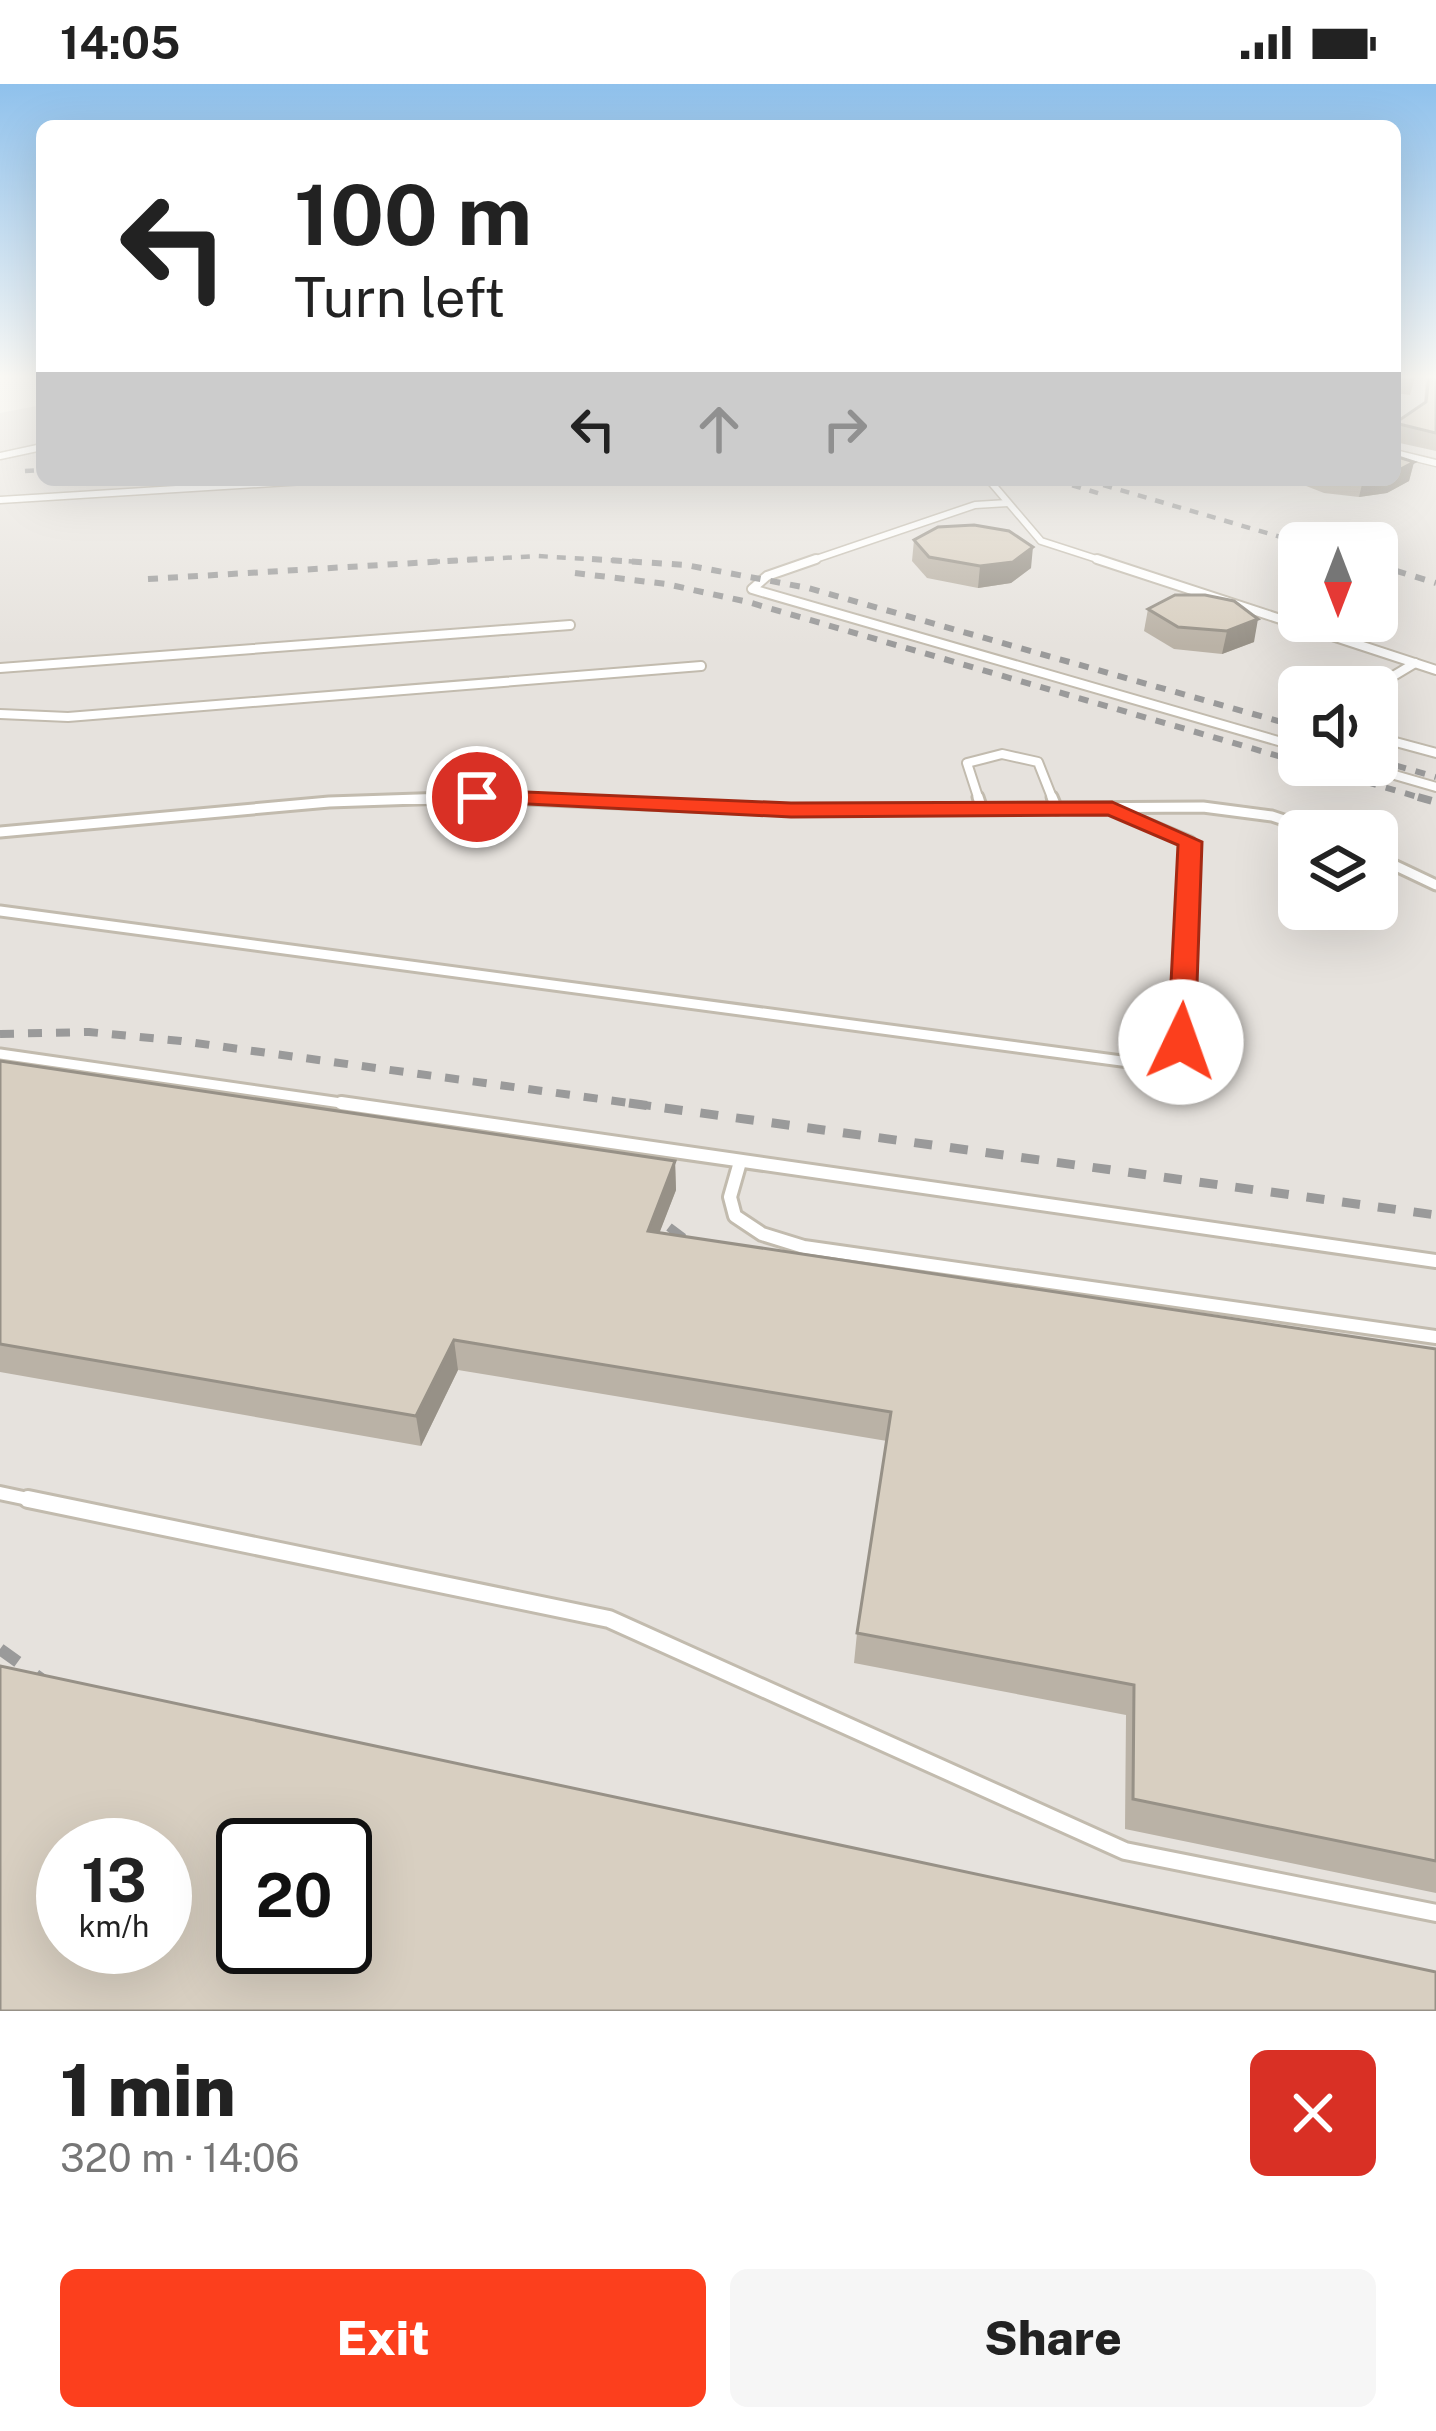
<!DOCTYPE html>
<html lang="en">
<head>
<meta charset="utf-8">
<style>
	body { margin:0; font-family:"Public Sans",sans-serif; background:#f6f6f6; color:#222; height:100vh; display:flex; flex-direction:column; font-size:45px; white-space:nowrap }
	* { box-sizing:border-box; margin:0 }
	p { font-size:39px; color:#767676 }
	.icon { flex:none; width:66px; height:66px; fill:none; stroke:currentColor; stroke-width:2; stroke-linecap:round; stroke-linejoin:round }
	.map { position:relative; height:1927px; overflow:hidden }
	.drawer { display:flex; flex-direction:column; background:#fff; flex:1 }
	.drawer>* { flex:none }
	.hud { position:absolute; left:36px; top:36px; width:1365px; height:366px; border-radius:18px; box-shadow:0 12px 48px #0002; background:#fff; color:#222; overflow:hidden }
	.needle { width:78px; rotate:180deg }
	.controls { position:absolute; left:1278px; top:438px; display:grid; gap:24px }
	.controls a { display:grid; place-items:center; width:120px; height:120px; border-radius:18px; background:#fff; box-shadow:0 12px 48px #0002; font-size:60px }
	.speed { position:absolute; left:36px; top:1734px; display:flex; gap:24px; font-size:60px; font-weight:700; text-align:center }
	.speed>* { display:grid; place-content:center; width:156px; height:156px; border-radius:50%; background:#fff; box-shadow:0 12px 48px #0002; line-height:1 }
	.speed small { font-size:30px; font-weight:400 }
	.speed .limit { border:6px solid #111; border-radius:18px; background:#fff; color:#111 }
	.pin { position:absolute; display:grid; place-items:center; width:102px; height:102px; color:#fff; margin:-51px; border:6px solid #fff; border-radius:50%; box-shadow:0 3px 12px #0007 }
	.me { position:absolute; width:132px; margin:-66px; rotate:3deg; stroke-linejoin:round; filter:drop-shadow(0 0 9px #0008) }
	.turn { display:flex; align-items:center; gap:42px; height:252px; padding:0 60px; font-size:54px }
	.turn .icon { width:156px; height:156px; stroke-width:2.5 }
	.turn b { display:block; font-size:84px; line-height:102px }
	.lanes { display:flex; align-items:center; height:114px; padding:0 60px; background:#0003; justify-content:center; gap:60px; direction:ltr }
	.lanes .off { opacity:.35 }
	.round { display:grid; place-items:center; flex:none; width:126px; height:126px; border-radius:18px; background:#f6f6f6 }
	.headline { display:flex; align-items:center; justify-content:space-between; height:204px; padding:0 60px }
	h1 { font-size:72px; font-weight:800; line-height:90px }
	.cta { display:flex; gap:24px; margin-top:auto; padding:24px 60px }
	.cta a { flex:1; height:138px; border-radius:18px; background:#fc3f1d; color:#fff; font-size:48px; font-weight:800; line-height:138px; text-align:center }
	.cta a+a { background:#f6f6f6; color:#222 }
	.status { display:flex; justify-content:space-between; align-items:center; height:84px; padding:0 60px; background:#fff; direction:ltr }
	.status svg { height:33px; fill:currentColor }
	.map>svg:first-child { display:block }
	.industrial { fill:#e6e2dd; fill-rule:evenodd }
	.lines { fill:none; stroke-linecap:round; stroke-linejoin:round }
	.lane-far4-casing { stroke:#c2bbae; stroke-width:9 }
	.lane-far3-casing { stroke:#c2bbae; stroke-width:12 }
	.lane-far2-casing { stroke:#c2bbae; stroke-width:15 }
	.lane-far1-casing { stroke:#c2bbae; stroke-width:18 }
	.lane-casing { stroke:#c2bbae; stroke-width:22 }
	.lane-far4 { stroke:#fff; stroke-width:6 }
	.lane-far3 { stroke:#fff; stroke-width:8 }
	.lane-far2 { stroke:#fff; stroke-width:9 }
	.lane-far1 { stroke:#fff; stroke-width:12 }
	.lane { stroke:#fff; stroke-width:16 }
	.rail-far4 { stroke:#9a9a9a; stroke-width:4.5; stroke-dasharray:9 9; stroke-linecap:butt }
	.rail-far3 { stroke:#9a9a9a; stroke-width:6; stroke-dasharray:10 10; stroke-linecap:butt }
	.rail-far2 { stroke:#9a9a9a; stroke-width:8; stroke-dasharray:14 14; stroke-linecap:butt }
	.rail-far1 { stroke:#9a9a9a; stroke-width:9; stroke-dasharray:18 18; stroke-linecap:butt }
	.rail { stroke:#9a9a9a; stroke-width:12; stroke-dasharray:22 22; stroke-linecap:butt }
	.wall { fill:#bab2a6 }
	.shaded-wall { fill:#979187 }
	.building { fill:#d8cfc1; stroke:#979187; stroke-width:3; fill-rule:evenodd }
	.route { fill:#fc3f1d; stroke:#a42913; stroke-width:3 }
</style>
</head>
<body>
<div class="status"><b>14:05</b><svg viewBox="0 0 49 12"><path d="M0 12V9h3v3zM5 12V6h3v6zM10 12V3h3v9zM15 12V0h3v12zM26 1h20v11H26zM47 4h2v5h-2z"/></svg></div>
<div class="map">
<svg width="1436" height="1927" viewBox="0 0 1436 1927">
	<rect width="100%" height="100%" fill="#f6f3ec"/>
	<!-- industrial -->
	<path class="industrial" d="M1395,293H1436V1927H0V329L42,321V396H1395ZM1299,459H1377V537H1299ZM1299,603H1377V681H1299ZM1299,747H1377V825H1299ZM63,1761H165V1863H63ZM243,1761H345V1863H243Z"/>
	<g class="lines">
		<defs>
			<g id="lane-far4">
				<path d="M1395,369L1436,379"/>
				<path d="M0,372L42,363"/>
				<path d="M989,396L1041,457L1106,478"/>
				<path d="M0,416L320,396"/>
				<path d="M807,478L975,421L1008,419"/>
			</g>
			<g id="lane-far3">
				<path d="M816,475L767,492L752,505L1299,663"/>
				<path d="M1097,475L1436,586"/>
				<path d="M0,584L570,541"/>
				<path d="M1375,603L1415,579"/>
				<path d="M0,630L68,633L701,582"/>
				<path d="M1377,653L1436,669"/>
				<path d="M1360,681L1436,703"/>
				<path d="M397,716H542"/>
				<path d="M979,716L967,679L1002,670L1038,678L1053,716"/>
			</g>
			<g id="lane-far2">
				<path d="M978,713L982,725"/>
				<path d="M1052,713L1057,725"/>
				<path d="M0,748L329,718L477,713L791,726L1203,723L1272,732L1317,747"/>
				<path d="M1377,773L1436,801"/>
				<path d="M0,827L1129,978L1169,974L1181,958L1190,758L1111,725"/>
				<path d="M0,970L362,1022"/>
			</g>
			<g id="lane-far1">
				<path d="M341,1019L1436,1177"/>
				<path d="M740,1078L730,1113L735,1132L762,1150L804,1163L1436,1253"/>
				<path d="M0,1409L42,1418"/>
			</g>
			<path id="lane" d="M28,1415L609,1535L1125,1767L1436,1829"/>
		</defs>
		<!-- lane-far4 casing -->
		<use href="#lane-far4" class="lane-far4-casing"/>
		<!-- lane-far3 casing -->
		<use href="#lane-far3" class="lane-far3-casing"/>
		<!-- lane-far2 casing -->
		<use href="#lane-far2" class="lane-far2-casing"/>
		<!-- lane-far1 casing -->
		<use href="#lane-far1" class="lane-far1-casing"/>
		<!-- lane casing -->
		<use href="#lane" class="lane-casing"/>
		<!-- lane-far4 -->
		<use href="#lane-far4" class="lane-far4"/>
		<!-- lane-far3 -->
		<use href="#lane-far3" class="lane-far3"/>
		<!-- lane-far2 -->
		<use href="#lane-far2" class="lane-far2"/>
		<!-- lane-far1 -->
		<use href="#lane-far1" class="lane-far1"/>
		<!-- lane -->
		<use href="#lane" class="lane"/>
		<!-- rail-far4 -->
		<g class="rail-far4">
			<path d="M25,387L42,386"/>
			<path d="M1055,396L1101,410"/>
			<path d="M1086,396L1301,459"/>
			<path d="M431,478L537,472L641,478"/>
		</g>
		<!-- rail-far3 -->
		<g class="rail-far3">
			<path d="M592,475L686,481L808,504L1299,643"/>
			<path d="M1377,481L1436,499"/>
			<path d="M575,489L666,500L748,518L1299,678"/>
			<path d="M148,495L481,475"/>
			<path d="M1377,676L1436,693"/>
			<path d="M1309,681L1428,716"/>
		</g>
		<!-- rail-far2 -->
		<g class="rail-far2">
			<path d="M1418,713L1436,718"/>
			<path d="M0,950L89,948L181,957L651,1022"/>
		</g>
		<!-- rail-far1 -->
		<g class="rail-far1">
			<path d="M629,1019L1436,1131"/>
			<path d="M669,1143L707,1172"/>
		</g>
		<!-- rail -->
		<path class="rail" d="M0,1565L58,1607"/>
	</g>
	<!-- wall -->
	<g class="wall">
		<path d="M1395,293H1415L1410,311L1395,309Z"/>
		<path d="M1426,293H1436V367L1395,358V337L1424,320Z"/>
		<path d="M1414,378L1409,397L1387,409L1359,413L1324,409L1291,396H1395Z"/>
		<path d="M914,456L1031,484L1011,499L978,504L927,494L912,477Z"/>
		<path d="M1175,511L1254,558L1222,570L1174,565L1144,547L1148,525Z"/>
		<path d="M0,977L675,1077L676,1106L659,1149L1436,1265V1809L1125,1745L1126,1631L854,1579L857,1549L887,1357L458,1286L421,1362L0,1288Z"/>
	</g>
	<!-- shaded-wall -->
	<g class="shaded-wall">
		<path d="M1414,378L1409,397L1387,409L1359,413L1363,396H1395V388Z"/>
		<path d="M1033,463L1031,484L1011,499L978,504L980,482Z"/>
		<path d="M1258,535L1254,558L1222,570L1227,547Z"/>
		<path d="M675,1077L676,1106L649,1176L648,1147Z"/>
		<path d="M454,1256L458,1286L421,1362L416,1332Z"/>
	</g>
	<!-- building -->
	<g class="building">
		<path d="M1429,293H1436V349L1395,339L1426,318Z"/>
		<path d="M1395,372L1414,378L1395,388Z"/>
		<path d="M974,441L1009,447L1033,463L1013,478L980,482L929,473L914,456L938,443Z"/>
		<path d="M1175,511H1205L1234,517L1258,535L1227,547L1178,543L1148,525Z"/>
		<path d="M0,977L675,1077L648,1147L1436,1265V1777L1133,1715L1134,1601L857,1549L891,1328L454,1256L416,1332L0,1260Z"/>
		<path d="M0,1582L1436,1888V1927H0ZM63,1761H165V1863H63ZM243,1761H345V1863H243Z"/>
	</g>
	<!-- sky -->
	<linearGradient id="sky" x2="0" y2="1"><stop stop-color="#8fc1ec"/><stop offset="0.52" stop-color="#fbfaf6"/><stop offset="1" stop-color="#fbfaf6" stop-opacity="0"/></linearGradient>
	<rect width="1436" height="563" fill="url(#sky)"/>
	<!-- route -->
	<path class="route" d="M477,706L791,719L1112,718L1202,758L1195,958L1181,966L1168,958L1178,761L1108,731L791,733L469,717L466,713Z"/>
</svg>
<div class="controls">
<a><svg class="needle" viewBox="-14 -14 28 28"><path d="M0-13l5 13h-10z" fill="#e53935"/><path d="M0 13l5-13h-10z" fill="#767676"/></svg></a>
<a><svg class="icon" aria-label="sound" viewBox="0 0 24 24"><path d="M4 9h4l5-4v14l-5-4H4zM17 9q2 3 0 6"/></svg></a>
<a><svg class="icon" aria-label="layers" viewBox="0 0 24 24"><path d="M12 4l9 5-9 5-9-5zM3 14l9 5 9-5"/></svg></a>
</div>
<div class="speed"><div>13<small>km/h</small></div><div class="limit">20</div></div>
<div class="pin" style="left:477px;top:713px;background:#d93025"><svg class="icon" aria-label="arrive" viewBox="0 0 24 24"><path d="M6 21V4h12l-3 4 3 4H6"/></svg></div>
<svg class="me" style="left:1181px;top:958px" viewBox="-20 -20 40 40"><circle r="19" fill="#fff"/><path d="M0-13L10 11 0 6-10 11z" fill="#fc3f1d"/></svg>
<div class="hud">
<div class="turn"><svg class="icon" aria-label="left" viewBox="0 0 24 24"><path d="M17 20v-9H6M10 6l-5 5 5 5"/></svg><div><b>100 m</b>Turn left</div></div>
<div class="lanes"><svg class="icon" aria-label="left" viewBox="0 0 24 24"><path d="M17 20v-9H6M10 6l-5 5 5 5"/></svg><svg class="icon off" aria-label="ahead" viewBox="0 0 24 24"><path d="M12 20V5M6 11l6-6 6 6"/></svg><svg class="icon off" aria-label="right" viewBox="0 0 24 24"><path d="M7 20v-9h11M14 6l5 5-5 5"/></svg></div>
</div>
</div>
<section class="drawer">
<div class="headline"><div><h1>1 min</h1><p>320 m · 14:06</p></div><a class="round" style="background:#d93025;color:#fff"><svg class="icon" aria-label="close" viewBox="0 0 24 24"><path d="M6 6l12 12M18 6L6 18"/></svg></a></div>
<div class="cta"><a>Exit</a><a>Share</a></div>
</section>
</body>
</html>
